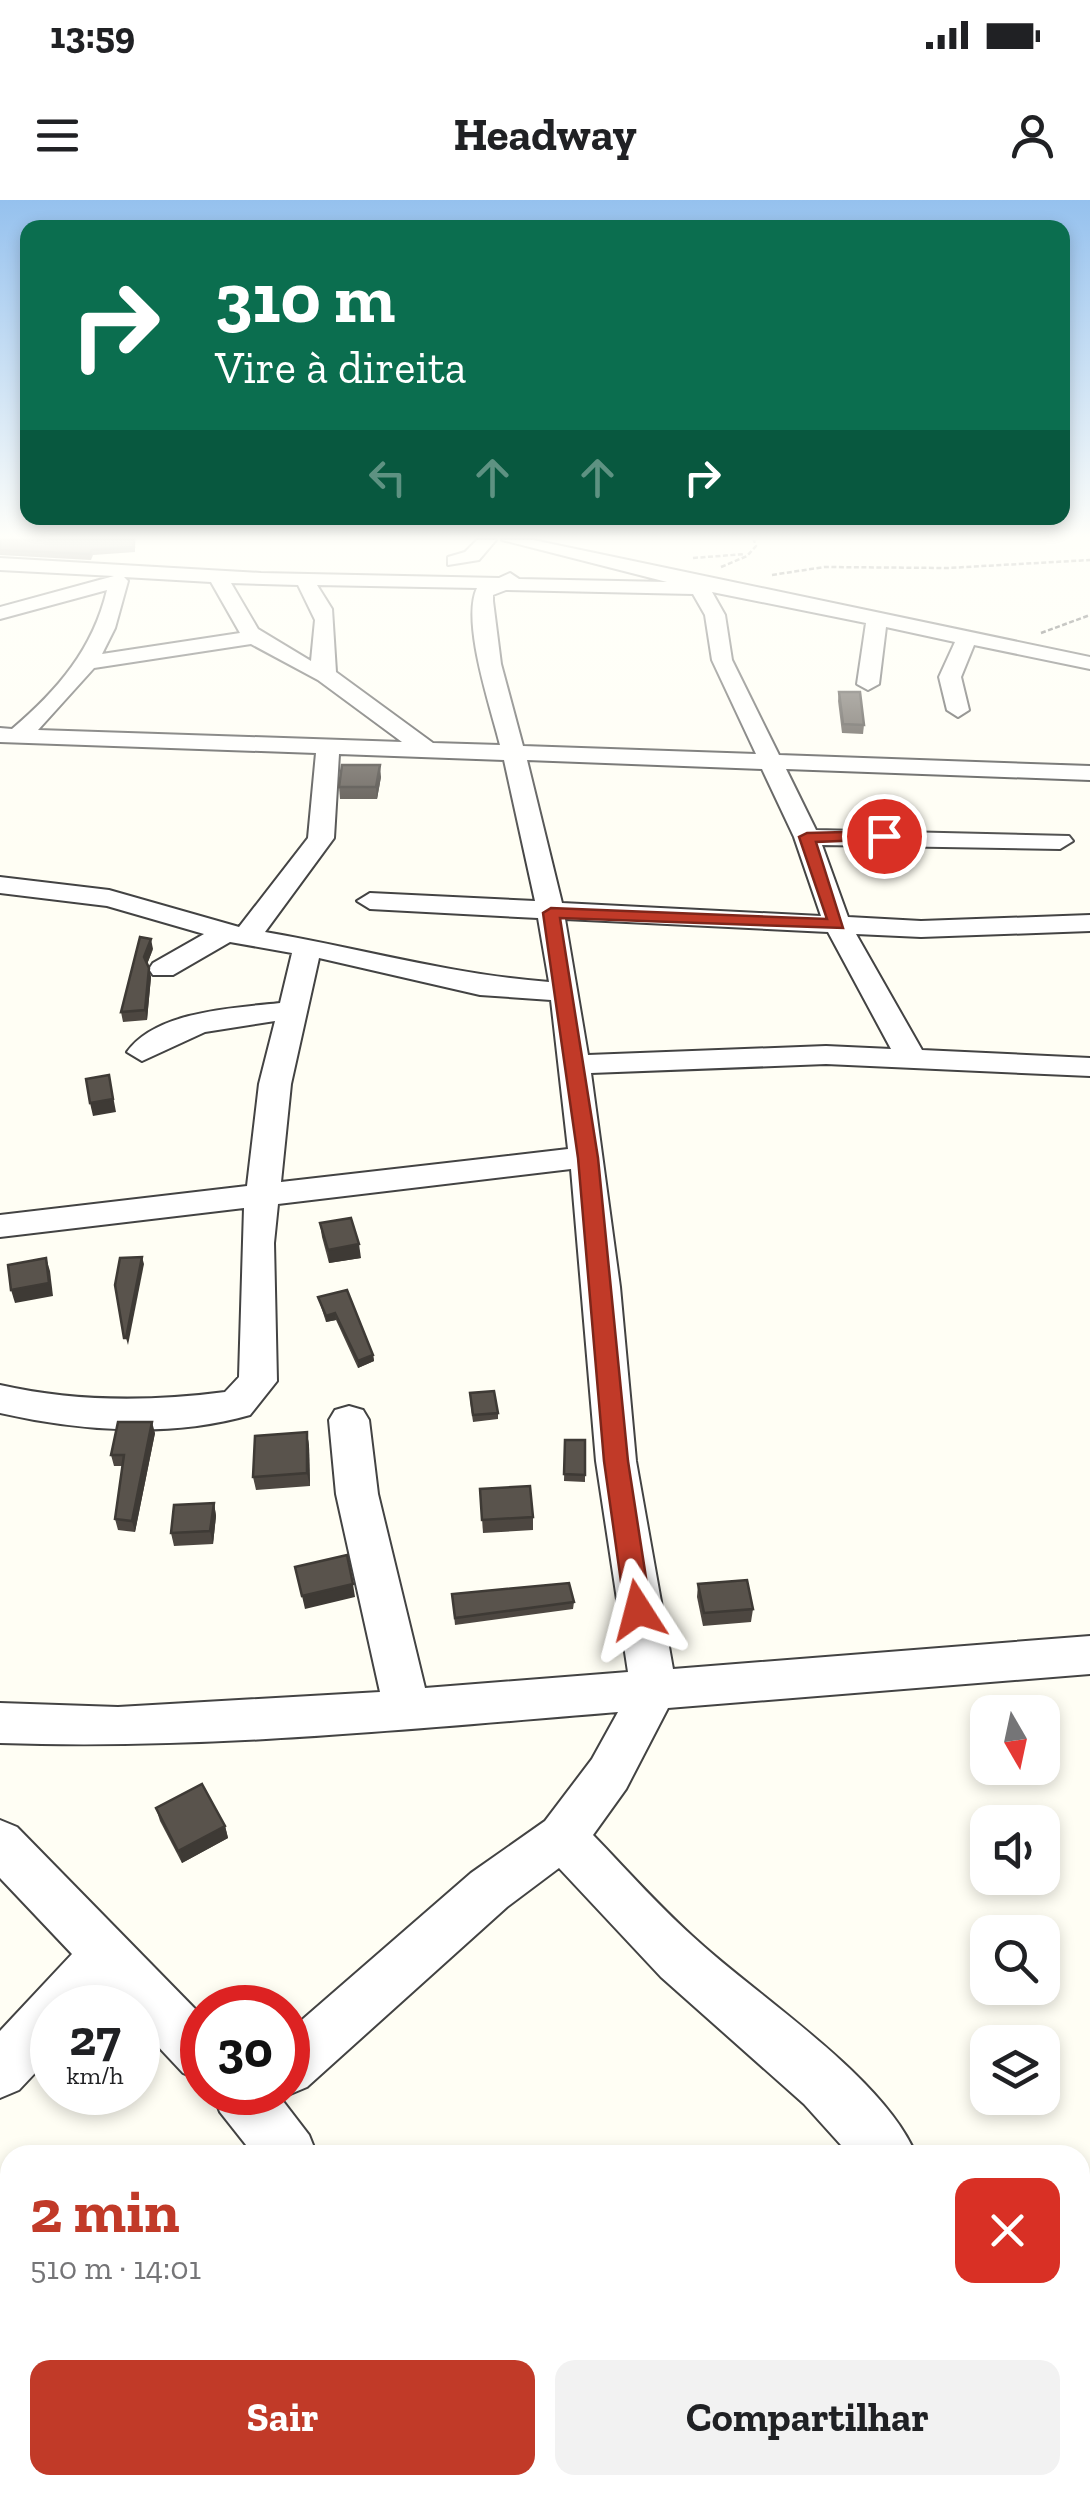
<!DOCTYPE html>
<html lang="pt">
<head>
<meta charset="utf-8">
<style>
	body { margin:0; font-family:"Zilla Slab",serif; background:#f2f2f2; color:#202124; height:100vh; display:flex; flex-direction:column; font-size:38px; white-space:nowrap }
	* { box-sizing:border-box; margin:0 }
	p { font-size:32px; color:#757577 }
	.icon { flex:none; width:55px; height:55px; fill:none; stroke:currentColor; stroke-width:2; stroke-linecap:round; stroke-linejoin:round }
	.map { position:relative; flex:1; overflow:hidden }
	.sheet { position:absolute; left:0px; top:1945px; width:1090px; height:350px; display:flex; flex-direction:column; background:#fff; border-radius:30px 30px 0 0; box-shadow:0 5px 15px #0003 }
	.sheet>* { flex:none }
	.hud { position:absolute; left:20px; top:20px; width:1050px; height:305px; border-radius:20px; box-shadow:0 5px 15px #0003; background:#0b6e4f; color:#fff; overflow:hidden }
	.needle { width:65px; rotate:171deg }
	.tools { position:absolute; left:970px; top:1495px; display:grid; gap:20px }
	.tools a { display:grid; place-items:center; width:90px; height:90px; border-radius:20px; background:#fff; box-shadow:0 5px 15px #0003; font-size:50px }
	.speed { position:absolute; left:30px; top:1785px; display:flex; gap:20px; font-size:50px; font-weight:700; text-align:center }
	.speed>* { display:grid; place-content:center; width:130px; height:130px; border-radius:50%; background:#fff; box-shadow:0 5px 15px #0003; line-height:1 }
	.speed small { font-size:25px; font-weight:400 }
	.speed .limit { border:15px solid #d22; background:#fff; color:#111 }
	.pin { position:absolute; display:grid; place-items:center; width:85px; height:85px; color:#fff; margin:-42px; border:5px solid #fff; border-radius:50%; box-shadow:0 2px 10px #0007 }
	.me { position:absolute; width:110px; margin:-55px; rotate:351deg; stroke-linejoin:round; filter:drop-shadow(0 0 8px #0008) }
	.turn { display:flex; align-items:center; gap:35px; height:210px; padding:0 30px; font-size:45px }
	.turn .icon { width:130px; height:130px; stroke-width:2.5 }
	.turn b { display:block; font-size:70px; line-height:85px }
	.lanes { display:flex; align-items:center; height:95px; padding:0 30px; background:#0003; justify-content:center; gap:50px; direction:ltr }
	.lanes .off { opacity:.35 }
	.round { display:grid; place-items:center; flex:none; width:105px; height:105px; border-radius:20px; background:#f2f2f2 }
	.head { display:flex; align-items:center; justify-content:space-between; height:170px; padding:0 30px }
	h1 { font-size:60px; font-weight:700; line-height:75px; color:#c13a28 }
	.cta { display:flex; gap:20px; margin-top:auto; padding:20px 30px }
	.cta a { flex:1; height:115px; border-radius:20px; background:#c13a28; color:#fff; font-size:40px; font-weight:700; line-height:115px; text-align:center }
	.cta a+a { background:#f2f2f2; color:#202124 }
	.status { display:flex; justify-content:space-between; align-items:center; height:70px; padding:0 50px; background:#fff; direction:ltr }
	.status svg { height:28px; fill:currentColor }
	header { display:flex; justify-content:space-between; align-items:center; height:130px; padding:0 30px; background:#fff; font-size:45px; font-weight:700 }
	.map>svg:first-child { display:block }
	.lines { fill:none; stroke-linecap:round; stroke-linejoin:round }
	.minor-casing { stroke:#434343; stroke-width:4 }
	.path { stroke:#323232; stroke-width:2.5; stroke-dasharray:5 2.5; stroke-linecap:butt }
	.minor { fill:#fff; fill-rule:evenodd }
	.wall { fill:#4d4741 }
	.shaded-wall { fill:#3e3a35 }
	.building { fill:#59534c; stroke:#3e3a35; stroke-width:2.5 }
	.route { fill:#c13a28; stroke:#7d261a; stroke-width:2.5 }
</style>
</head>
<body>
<div class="status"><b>13:59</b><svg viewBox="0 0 49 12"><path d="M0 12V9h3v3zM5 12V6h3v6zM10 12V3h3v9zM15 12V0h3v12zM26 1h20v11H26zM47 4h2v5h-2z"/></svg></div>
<header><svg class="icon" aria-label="menu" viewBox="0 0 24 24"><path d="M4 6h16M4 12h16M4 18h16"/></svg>Headway<svg class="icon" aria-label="person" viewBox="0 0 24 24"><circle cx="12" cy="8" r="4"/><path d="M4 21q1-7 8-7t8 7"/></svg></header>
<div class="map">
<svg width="1090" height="2295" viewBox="0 0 1090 2295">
	<rect width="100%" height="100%" fill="#fffef4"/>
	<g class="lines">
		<defs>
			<g id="minor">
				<path d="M477,340H496L479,360L448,365V357L465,352Z"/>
				<path d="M502,340H533L1090,457V469L974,445L961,477L969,510L958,517L947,510L939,477L955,442L886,427L879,484L868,490L857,484L866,423L712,392L725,415L732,460L779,555L1090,566V580L786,569L816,630L1069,636L1073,641L1060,649L822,645L848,717L921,721L1090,715V731L921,737L856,734L922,850L1090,858V876L826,864L591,873L620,1087L636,1261L673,1469L1090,1436V1474L668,1508L626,1589L593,1635C628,1671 662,1710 700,1743C762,1799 885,1879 916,1955H850L804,1904L661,1777L559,1668L507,1707L307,1887L288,1895L281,1892H288V1832L471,1673L545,1621L592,1559L618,1512C412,1529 207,1550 0,1543V1503L118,1507L380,1492L336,1294L329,1220L335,1210L349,1206L363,1210L369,1220L378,1294L425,1488L628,1472L596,1261L571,969L278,1004L274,1043L277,1181L250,1215C171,1238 78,1231 0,1213V1185C75,1202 148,1202 225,1192L239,1177L244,1008L0,1037V1015L247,986L259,884L275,821L205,832L142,861L127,852C156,811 234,808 280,803L292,753L230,742L173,775H153L149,769L153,763L204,734L107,706L0,693V677L109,690L239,727L308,638L316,553L0,542V528L12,529C58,490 93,449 107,390L0,419V407L114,376L0,370V358L261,373L499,378L510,373L519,379L667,382ZM124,377L211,382L240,433L102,454L115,428L128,381ZM231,383L298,385L315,420L311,461L258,429ZM317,385L477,388C461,422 491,508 500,545L433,543L336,472L332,409ZM506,390L693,394L705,415L712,460L756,554L523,546L501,464L493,401V395ZM251,444L318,480L402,542L38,530L94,468ZM339,554L504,560L535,701L370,693L357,701L370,709L538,718L549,782C453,775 359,748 265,732L334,638ZM527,560L762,569L794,637L821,716L562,703ZM565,719L828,732L891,849L826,846L588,855ZM319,758L480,795L551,800L568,949L281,982L291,884Z"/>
				<path d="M0,1620L17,1627L202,1816V1881L183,1873L138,1825V1808H121L107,1793L94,1808H52V1855L19,1890L0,1898V1831L72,1754L0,1678Z"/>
				<path d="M212,1892H276L309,1935L317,1955H254L220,1912Z"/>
				<path d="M0,2065L10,2069V2136L0,2132Z"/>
				<path d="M1090,2092V2154L1080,2159V2097Z"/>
				<path d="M509,2285H577L582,2295H513Z"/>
				<path d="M865,2285H935L931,2295H860Z"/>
			</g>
		</defs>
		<!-- minor casing -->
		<use href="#minor" class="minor-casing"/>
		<!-- path -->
		<g class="path">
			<path d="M693,358L745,354"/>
			<path d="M721,367L747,356L756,346L754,340"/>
			<path d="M772,375L824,367L948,368L1090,360"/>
			<path d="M1041,433L1090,415"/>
		</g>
		<!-- minor -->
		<use href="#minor" class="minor"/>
	</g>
	<!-- wall -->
	<g class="wall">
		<path d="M0,340H135V352L93,355L91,360L0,355Z"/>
		<path d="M839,492L864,525L863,534L842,533L838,501Z"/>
		<path d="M381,577L377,599H340L339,587Z"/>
		<path d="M153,749L147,764L151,777L147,820L123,822L121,812Z"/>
		<path d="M320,1023L361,1058L329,1063L322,1037Z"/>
		<path d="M318,1097L373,1155L374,1161L358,1168L336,1120L326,1122Z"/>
		<path d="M470,1200L498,1213V1219L473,1222Z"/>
		<path d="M307,1232L309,1246L310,1286L256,1290L253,1277Z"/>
		<path d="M155,1233L135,1332L118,1330L115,1319L123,1266H114L111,1255Z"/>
		<path d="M565,1240H585V1282L564,1281Z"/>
		<path d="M480,1289L533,1317V1330L483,1333Z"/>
		<path d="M214,1303L216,1316L213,1344L174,1346L171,1333Z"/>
		<path d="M698,1384L753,1409L751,1422L703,1426L697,1397Z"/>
		<path d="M452,1394L574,1402L573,1409L455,1425Z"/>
		<path d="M156,1608L225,1626L228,1638L182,1663L160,1621Z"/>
	</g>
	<!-- shaded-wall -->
	<g class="shaded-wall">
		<path d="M380,565L381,577L377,599L376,587Z"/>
		<path d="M151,739L153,749L146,767L144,757Z"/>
		<path d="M149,768L151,777L147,820L145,810Z"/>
		<path d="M109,875L116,912L93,916L90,903Z"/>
		<path d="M359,1044L361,1058L329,1063L328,1050Z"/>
		<path d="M142,1057L144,1064L128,1145L126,1138Z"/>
		<path d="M46,1058L50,1071L53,1096L15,1103L11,1090Z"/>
		<path d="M335,1113L336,1120L326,1122V1116Z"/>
		<path d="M373,1155L374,1161L358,1168V1161Z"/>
		<path d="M152,1222L155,1233L135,1332L132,1321Z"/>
		<path d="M307,1232L309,1246L310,1286L307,1273Z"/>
		<path d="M214,1303L216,1316L213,1344L210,1331Z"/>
		<path d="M353,1384L355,1397L305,1409L302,1396Z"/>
		<path d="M225,1626L228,1638L182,1663L178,1651Z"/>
	</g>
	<!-- building -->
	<g class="building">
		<path d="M0,340H134V347L92,350L90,354L0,350Z"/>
		<path d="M839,492H860L864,525L843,524Z"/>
		<path d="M342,565H380L376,587H339Z"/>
		<path d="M140,737L151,739L144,757L149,768L145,810L121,812Z"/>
		<path d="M109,875L113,899L90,903L86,879Z"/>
		<path d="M351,1018L359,1044L328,1050L320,1023Z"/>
		<path d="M142,1057L126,1138H124L115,1085L120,1058Z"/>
		<path d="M46,1058L49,1083L11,1090L8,1065Z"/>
		<path d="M347,1090L373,1155L358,1161L335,1113L326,1116L318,1097Z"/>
		<path d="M494,1191L498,1213L473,1215L470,1193Z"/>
		<path d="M118,1222H152L132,1321L115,1319L124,1255H111Z"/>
		<path d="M307,1232V1273L253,1277L255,1236Z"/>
		<path d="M565,1240H585V1275L564,1274Z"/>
		<path d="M530,1286L533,1317L482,1320L480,1289Z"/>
		<path d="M214,1303L210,1331L171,1333L174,1305Z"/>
		<path d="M347,1355L353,1384L302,1396L295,1367Z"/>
		<path d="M747,1380L753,1409L704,1413L698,1384Z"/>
		<path d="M569,1383L574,1402L455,1418L452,1394Z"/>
		<path d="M202,1584L225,1626L178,1651L156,1608Z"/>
	</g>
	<!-- sky -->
	<linearGradient id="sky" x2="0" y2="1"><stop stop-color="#95c1ee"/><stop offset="0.51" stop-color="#fffffa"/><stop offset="1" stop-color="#fffffa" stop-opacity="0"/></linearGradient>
	<rect width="1090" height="661" fill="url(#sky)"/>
	<!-- route -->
	<path class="route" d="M884,631L890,633V639L816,642L843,728L560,718L598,958L628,1261L651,1410L638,1421L625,1410L604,1261L578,958L543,713L551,708L827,719L799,637L807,633Z"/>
</svg>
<div class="tools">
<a><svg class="needle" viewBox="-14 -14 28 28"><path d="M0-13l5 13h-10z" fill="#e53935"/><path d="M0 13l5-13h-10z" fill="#757577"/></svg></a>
<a><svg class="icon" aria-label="sound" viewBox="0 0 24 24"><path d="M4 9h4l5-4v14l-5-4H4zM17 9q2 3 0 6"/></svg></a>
<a><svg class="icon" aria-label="search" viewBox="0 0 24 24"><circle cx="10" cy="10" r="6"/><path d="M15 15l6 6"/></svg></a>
<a><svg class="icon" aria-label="layers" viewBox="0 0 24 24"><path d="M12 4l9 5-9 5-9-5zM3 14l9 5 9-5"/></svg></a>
</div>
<div class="speed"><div>27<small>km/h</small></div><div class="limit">30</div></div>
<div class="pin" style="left:884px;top:636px;background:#d93025"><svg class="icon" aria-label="arrive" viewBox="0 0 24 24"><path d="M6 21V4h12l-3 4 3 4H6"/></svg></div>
<svg class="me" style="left:638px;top:1410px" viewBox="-20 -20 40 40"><path d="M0-17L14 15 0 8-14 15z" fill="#c13a28" stroke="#fff" stroke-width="4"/></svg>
<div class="hud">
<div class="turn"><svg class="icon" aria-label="right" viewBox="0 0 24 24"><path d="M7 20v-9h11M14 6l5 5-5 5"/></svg><div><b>310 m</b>Vire à direita</div></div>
<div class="lanes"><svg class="icon off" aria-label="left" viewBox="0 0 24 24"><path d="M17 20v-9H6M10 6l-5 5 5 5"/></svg><svg class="icon off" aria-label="ahead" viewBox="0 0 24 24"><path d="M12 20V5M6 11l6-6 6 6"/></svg><svg class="icon off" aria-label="ahead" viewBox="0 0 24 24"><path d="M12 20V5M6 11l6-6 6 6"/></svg><svg class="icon" aria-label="right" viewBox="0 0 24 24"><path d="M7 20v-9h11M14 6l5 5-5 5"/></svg></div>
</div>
<section class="sheet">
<div class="head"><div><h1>2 min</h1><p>510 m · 14:01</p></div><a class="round" style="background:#d93025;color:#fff"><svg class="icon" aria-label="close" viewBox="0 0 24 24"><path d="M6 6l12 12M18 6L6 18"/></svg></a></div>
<div class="cta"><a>Sair</a><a>Compartilhar</a></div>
</section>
</div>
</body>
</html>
